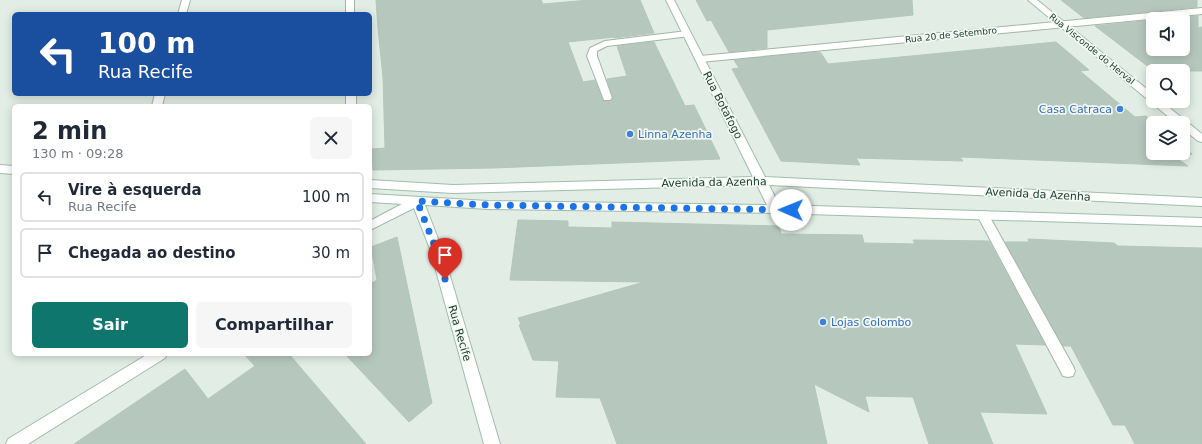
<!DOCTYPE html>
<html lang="pt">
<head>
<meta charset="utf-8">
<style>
	body { margin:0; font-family:"DejaVu Sans",sans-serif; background:#f6f6f7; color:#1f2937; height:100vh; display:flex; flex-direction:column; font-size:15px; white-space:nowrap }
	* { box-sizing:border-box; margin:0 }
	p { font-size:13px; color:#747a83 }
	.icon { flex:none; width:22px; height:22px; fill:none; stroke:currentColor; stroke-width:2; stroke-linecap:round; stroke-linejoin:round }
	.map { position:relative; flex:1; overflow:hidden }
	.sheet { position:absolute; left:12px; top:104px; width:360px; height:252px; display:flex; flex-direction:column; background:#fff; border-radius:6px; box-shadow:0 2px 10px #0003 }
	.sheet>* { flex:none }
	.banner { position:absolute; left:12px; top:12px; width:360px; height:84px; border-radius:6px; box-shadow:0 2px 10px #0003; background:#1a4fa0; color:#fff; overflow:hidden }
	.tools { position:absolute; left:1146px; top:12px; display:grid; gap:8px }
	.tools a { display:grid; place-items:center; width:44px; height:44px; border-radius:6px; background:#fff; box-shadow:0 2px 10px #0003; font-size:20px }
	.pin { position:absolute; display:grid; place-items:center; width:34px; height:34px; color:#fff; margin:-41px -17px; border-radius:50% 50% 50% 0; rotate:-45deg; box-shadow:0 0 4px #0007 }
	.pin .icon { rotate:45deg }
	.me { position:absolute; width:44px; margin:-22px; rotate:271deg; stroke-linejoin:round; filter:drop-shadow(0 0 3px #0008) }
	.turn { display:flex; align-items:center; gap:14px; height:84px; padding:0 20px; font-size:18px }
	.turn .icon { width:52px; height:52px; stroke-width:2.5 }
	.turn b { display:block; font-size:28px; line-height:34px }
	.round { display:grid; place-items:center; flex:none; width:42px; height:42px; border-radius:6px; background:#f6f6f7 }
	.headline { display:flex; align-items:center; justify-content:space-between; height:68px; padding:0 20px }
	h1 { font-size:24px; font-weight:600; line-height:30px }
	.cta { display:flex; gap:8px; margin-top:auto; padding:8px 20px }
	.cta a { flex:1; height:46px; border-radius:6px; background:#0f766e; color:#fff; font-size:16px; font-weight:600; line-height:46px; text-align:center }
	.cta a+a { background:#f6f6f7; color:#1f2937 }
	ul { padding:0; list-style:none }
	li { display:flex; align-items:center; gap:12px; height:50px; margin:0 8px 6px; padding:0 12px; border:2px solid #e0e1e3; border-radius:6px }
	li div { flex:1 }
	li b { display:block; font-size:15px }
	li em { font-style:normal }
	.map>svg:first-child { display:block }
	.building { fill:#b6c8be; stroke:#b3c7bb }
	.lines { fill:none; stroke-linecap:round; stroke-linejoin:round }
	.lane-casing { stroke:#a3b5ab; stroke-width:2 }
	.street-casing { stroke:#a3b5ab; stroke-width:2 }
	.secondary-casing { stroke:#a1bdae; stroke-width:2 }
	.lane { fill:#fff; fill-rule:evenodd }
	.street { fill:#fff; fill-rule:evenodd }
	.secondary { fill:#fff; fill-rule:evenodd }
	.route { stroke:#1a73e8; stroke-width:7; stroke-dasharray:0 12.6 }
	.shop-dot { fill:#3f7fe0; stroke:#f2f9f4; stroke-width:1.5 }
	.labels { text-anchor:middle; stroke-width:3.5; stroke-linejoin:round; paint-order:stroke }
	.far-street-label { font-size:9px; fill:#203f31; stroke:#f2f9f4 }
	.street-label { font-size:11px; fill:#203f31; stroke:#f2f9f4 }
	.shop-label { font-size:11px; fill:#366cbe; stroke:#f2f9f4; text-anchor:start }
</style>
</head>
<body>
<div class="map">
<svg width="1202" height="444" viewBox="0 0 1202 444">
	<rect width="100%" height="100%" fill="#e1ede5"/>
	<!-- building -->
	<g class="building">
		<path d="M376,0H541L543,4L590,0H640L654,33L614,38V37L568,42L583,82L595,80L603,101H611L613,98L607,79L627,76L617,46L654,42L685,106L694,105L720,159L493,168L373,170L372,149L385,148L383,77L378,28Z"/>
		<path d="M696,0H912L913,15L767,30V48L729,52L711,20L707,21Z"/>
		<path d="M1061,0H1197V7L1084,18Z"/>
		<path d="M1198,16V28L1202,27V71H1154L1095,26L1153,20V49H1183V19H1165Z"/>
		<path d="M1056,42L1089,70L1080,71L1135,117L1146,116L1154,123H1153V153H1183V147L1192,154L1176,158L1188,166L960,157L963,161L856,158L860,165L781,161L732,69L739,68L734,60L817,52L821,53L828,64Z"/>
		<path d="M518,220L568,221V227L612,228V222L779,226L781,234L862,235L864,243L915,244L913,240L989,241L1045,345L1015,344L1047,414L980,412L993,444H929L913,397L865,396L869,412L814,384L827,444H617L600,398L556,397L559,361L533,360L519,325L521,324L518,318L644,282L510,280Z"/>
		<path d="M397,237L432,403L409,422L345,354H370V284L377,280L371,247Z"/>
		<path d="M1028,239L1114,243L1118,246L1202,248V444H1135L1125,425H1113L1071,346H1063L1005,242H1029Z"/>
		<path d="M244,354H289L366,444H74L185,369L208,399L255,366Z"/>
	</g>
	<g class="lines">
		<defs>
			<path id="lane" d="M687,31L691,34L690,36L607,46L597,51V56L612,98L610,100H604L587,56L590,48L605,41Z"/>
			<g id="street">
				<path d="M182,0H190L186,14H178Z"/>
				<rect x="346" y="0" width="8" height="14"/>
				<path d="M1202,8V14L700,62L695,59L700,56Z"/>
				<path d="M155,94H165L162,106H152Z"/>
				<rect x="346" y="94" width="10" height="12"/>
				<path d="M983,211L987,212L1073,366L1075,371L1073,376L1068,377L1063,376L977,215L979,212Z"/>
			</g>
			<g id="secondary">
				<path d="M666,0H674L765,177L1202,198V206L769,185L779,205L1202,218V226L775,213L488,209L425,205L442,249L500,444H484L430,249L414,208L370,230V221L402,204L370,202V194L488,201L767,205L757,185L453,193L370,188V180L453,185L753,177Z"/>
				<path d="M1028,0H1037L1153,94V101H1161L1202,134V142L1198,141L1183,129V123H1176Z"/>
				<path d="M0,165L14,166V174L0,173Z"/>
				<path d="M148,354H167L165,358L28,444H6L8,439Z"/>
			</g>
		</defs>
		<!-- lane casing -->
		<use href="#lane" class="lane-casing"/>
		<!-- street casing -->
		<use href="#street" class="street-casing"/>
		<!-- secondary casing -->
		<use href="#secondary" class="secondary-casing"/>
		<!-- lane -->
		<use href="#lane" class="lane"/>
		<!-- street -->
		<use href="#street" class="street"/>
		<!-- secondary -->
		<use href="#secondary" class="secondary"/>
	</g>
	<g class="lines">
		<!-- route -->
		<path class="route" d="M445,279L436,249L417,201L488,205L791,210"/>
	</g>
	<!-- markers -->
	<g class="shop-dot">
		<circle cx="1120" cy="109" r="4"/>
		<circle cx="630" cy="134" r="4"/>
		<circle cx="823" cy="322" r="4"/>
	</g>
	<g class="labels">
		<!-- far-street labels -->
		<g class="far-street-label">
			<text transform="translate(951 35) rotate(-6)" y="3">Rua 20 de Setembro</text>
			<text transform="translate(1092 49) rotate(39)" y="3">Rua Visconde do Herval</text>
		</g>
		<!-- street labels -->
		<g class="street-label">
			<text transform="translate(723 105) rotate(63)" y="4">Rua Botafogo</text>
			<text transform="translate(714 182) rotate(-1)" y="4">Avenida da Azenha</text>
			<text transform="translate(1038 194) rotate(3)" y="4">Avenida da Azenha</text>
			<text transform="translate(460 333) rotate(74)" y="4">Rua Recife</text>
		</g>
		<!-- shop labels -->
		<g class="shop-label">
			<text x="1112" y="113" text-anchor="end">Casa Catraca</text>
			<text x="638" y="138">Linna Azenha</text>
			<text x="831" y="326">Lojas Colombo</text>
		</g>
	</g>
</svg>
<div class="tools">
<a><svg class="icon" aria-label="sound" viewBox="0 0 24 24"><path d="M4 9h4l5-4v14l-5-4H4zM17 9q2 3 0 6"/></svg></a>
<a><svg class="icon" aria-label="search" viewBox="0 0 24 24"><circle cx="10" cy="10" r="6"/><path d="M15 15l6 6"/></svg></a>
<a><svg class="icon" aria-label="layers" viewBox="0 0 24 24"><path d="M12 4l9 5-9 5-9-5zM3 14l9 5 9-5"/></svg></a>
</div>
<div class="pin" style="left:445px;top:279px;background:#d93025"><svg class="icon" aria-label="arrive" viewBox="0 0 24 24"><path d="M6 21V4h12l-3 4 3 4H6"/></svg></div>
<svg class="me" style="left:791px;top:210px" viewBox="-20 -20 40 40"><circle r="19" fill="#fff"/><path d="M0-13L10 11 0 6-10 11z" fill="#1a73e8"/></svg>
<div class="banner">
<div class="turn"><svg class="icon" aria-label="left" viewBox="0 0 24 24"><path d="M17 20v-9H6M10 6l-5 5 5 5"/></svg><div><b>100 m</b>Rua Recife</div></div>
</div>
<section class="sheet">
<div class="headline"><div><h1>2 min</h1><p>130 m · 09:28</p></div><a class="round"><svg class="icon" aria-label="close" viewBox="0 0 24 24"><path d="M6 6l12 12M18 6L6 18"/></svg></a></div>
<ul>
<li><svg class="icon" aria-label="left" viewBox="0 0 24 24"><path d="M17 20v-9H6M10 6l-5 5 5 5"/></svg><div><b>Vire à esquerda</b><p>Rua Recife</p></div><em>100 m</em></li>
<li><svg class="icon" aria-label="arrive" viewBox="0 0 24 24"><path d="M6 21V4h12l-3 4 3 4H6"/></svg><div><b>Chegada ao destino</b></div><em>30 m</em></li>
</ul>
<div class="cta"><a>Sair</a><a>Compartilhar</a></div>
</section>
</div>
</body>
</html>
